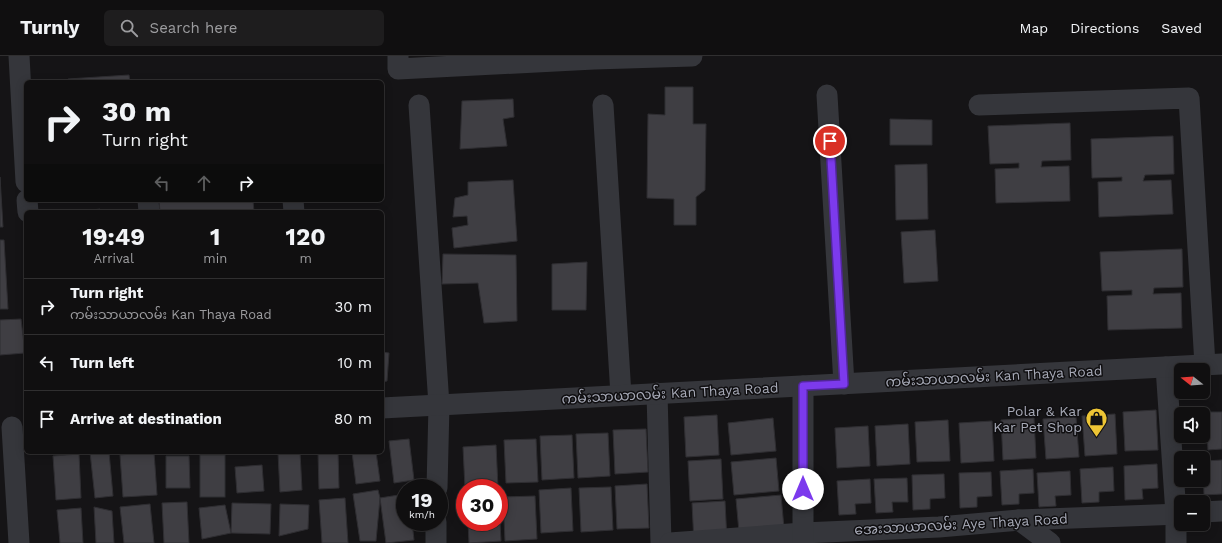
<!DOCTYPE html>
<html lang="en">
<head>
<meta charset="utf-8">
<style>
	body { margin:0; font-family:"Work Sans","Noto Sans Myanmar",sans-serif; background:#1e1d1e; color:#f1f3f6; height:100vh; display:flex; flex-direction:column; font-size:15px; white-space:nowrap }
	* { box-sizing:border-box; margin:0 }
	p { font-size:13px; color:#9c9c9f }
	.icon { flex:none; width:22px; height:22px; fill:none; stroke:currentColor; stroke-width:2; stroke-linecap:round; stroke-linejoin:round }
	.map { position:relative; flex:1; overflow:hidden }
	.side { position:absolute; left:24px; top:154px; width:360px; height:244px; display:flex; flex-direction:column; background:#100f10; border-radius:6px; box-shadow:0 2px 10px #0003,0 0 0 1px #302f30 }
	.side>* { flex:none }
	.banner { position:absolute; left:24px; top:24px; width:360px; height:122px; border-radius:6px; box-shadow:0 2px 10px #0003,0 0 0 1px #302f30; background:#100f10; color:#f1f3f6; overflow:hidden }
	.needle { width:26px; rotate:287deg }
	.buttons { position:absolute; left:1174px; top:307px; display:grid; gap:8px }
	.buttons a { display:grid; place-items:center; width:36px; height:36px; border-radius:6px; background:#100f10; box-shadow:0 2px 10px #0003,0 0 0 1px #302f30; font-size:20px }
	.speed { position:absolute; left:396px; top:423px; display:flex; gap:8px; font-size:20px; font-weight:700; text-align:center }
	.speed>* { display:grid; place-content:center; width:52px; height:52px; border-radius:50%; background:#100f10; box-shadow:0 2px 10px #0003,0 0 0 1px #302f30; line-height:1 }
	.speed small { font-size:10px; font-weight:400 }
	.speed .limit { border:6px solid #d22; background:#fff; color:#111 }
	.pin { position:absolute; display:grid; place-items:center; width:34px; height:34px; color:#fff; margin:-17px; border:2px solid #fff; border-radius:50%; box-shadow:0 1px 4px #0007 }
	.me { position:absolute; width:44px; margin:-22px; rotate:0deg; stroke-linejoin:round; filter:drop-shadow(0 0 3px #0008) }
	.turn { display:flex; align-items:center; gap:14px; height:84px; padding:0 12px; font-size:18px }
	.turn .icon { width:52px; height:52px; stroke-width:2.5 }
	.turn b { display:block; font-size:28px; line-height:34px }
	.lanes { display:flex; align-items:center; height:38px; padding:0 12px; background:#0003; justify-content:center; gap:20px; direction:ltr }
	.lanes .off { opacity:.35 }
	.eta { display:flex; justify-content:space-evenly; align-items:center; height:68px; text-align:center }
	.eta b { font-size:24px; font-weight:700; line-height:28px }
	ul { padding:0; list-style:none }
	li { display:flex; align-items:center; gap:12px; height:56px; padding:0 12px; border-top:1px solid #302f30 }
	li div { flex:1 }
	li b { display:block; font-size:15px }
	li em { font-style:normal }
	header { display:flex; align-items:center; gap:24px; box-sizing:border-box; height:56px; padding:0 20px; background:#100f10; border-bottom:1px solid #302f30 }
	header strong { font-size:19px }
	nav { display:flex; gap:22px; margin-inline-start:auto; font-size:14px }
	.search { width:280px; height:36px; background:#1e1d1e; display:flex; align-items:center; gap:10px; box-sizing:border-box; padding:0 14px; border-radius:6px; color:#9c9c9f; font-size:15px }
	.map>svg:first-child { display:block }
	.building { fill:#3f3e43; stroke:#2f2e32 }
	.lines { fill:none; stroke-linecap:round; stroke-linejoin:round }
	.minor { stroke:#35363b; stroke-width:21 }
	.route-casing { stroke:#51269a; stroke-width:10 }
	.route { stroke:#7c3aed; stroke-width:7 }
	.labels { text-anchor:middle; stroke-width:3; stroke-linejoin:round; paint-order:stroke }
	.street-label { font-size:14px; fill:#a6a9b6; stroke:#100f11 }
	.poi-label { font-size:14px; fill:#a6a9b6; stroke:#100f11; text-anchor:end }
</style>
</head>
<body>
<header>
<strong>Turnly</strong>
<div class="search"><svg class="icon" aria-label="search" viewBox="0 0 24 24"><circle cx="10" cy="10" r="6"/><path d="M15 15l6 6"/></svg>Search here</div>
<nav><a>Map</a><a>Directions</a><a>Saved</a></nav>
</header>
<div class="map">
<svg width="1222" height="487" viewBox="0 0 1222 487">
	<rect width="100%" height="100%" fill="#151416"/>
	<!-- building -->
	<g class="building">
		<path d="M129,19L130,26H68V23Z"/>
		<path d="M665,31H693V68H706L705,134L696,141V169H674V143L647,142L648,58L665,59Z"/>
		<path d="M513,43L514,61L503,63L507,90L460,93L462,45Z"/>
		<path d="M890,63L932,64V89H890Z"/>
		<path d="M1070,67L1071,104L1042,105L1041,111L1069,110L1070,145L996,147L995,113L1019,112V107L990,108L988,70Z"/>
		<path d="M1173,80L1174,118L1145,119L1143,125L1171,124L1173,158L1099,161L1098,126L1122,125V121L1092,122L1091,83Z"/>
		<path d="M927,108L928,163L896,164L895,109Z"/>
		<path d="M0,121L3,171H0Z"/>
		<path d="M513,124L517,185L454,192L452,172L468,169L467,160L453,161L455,142L468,139V126Z"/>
		<path d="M159,144H253L254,156H160Z"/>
		<path d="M100,153V156H77Z"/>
		<path d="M935,174L938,225L904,227L901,176Z"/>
		<path d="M0,184H4L8,253H0Z"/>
		<path d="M1182,193L1183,231L1154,232L1153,238L1181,237L1182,272L1108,274L1107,240L1132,239V234L1102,235L1100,196Z"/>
		<path d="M443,198L516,199L517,265L484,267L478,227L442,228Z"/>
		<path d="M587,206L586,254H552V208Z"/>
		<path d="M21,263L25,297L0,299V264Z"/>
		<path d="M382,296L389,297L387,325L382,326Z"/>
		<path d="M1156,354L1158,394L1125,395L1123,356Z"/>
		<path d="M1206,356H1222V393L1208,394Z"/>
		<path d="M1115,358L1117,398L1085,400L1082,360Z"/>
		<path d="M717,359L719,399L686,401L684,361Z"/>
		<path d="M1076,361L1079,401L1046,403L1043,363Z"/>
		<path d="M773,362L776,395L731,399L728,367Z"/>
		<path d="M1034,362L1036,402L1003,404L1001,364Z"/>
		<path d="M948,364L950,405L917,406L915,366Z"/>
		<path d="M992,365L994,405L961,407L959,367Z"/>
		<path d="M908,368L910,408L877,410L875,370Z"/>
		<path d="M868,370L870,410L837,412L835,372Z"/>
		<path d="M646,373L648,416L615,418L613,374Z"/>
		<path d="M608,377L610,420L578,422L576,378Z"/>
		<path d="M572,379L574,422L542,424L540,380Z"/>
		<path d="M409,383L414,424L394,427L389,385Z"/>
		<path d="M536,383L538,426L506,427L504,384Z"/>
		<path d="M496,389L498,432H465L463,391Z"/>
		<path d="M90,396H109L113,440L95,442Z"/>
		<path d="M154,396L157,439L123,441L120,399Z"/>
		<path d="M300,396L302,434L280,436L278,397Z"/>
		<path d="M318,396H338L339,432L319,433Z"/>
		<path d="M352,396H376L380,425L356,428Z"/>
		<path d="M79,398L81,442L56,444L53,400Z"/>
		<rect x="200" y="399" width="25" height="42"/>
		<path d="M166,400H189L190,432H166Z"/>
		<path d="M776,402L779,435L734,439L731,406Z"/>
		<path d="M721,403L723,443L690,445L688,405Z"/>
		<path d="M1222,404V438L1204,439L1203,405Z"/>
		<path d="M1157,408L1158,432L1142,433L1143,443L1125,444L1124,410Z"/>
		<path d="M262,409L264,435L237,437L235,411Z"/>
		<path d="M1113,411L1114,435L1099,436V446L1082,447L1080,413Z"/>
		<path d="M1033,413L1034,437L1019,438V448L1002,449L1000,415Z"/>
		<path d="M1070,415L1071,439L1055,440L1056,450L1039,451L1037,417Z"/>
		<path d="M991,416L992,440L977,441V451L960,452L959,417Z"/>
		<path d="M944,418L945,442L930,443V453L913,454L912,419Z"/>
		<path d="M907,422L908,446H892L893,456L876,457L874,423Z"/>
		<path d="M870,423L871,447L855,448L856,458L839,459L837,425Z"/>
		<path d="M647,428L649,472L617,473L615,430Z"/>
		<path d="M611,431L613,474L581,476L579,432Z"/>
		<path d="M571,432L573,475L541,477L539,434Z"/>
		<path d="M378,434L380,442L376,485H360L353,438Z"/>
		<path d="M405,438V466H412L414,484L386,487L380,442Z"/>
		<path d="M781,439L784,472L739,476L736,443Z"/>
		<path d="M535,440L537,483L505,485L503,441Z"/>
		<path d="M345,442L348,487H322L319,444Z"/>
		<path d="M725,445L727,485L694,487L692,447Z"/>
		<path d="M187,446L189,487H164L162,447Z"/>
		<path d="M499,446L501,485L469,487L468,466H499Z"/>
		<path d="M232,447L271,448L270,478L231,477Z"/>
		<path d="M150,448L154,487H124L120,451Z"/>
		<path d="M280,448L309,449L308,473L279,480Z"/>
		<path d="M225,449L231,477L202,483L199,452Z"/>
		<path d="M94,451L112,455L114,487H96Z"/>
		<path d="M81,452L83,487H60L57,454Z"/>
	</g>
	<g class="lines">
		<!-- minor -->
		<g class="minor">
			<path d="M19,0L26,126"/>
			<path d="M398,0V13L594,3L692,0"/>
			<path d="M827,39L844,328"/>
			<path d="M419,49L439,349L437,432"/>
			<path d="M603,49L621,339"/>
			<path d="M979,49L1189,42L1205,309"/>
			<path d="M27,144L28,156"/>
			<path d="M148,144L149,156"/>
			<path d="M293,144L294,156"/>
			<path d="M1166,311L1176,458V487"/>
			<path d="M657,337L661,487"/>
			<path d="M382,352L1222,308"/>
			<path d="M12,371L19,487"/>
			<path d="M1203,456L1222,455"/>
			<path d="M1019,464L1050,487"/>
			<path d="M436,487V466"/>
			<path d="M670,487L803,477L939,471L1019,464L1181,458"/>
			<path d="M803,487V330"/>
		</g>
	</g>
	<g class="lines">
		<defs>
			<path id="route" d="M803,433V330L844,328L830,85"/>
		</defs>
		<!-- route casing -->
		<use href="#route" class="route-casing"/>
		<!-- route -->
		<use href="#route" class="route"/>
	</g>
	<!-- icons -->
	<defs>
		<symbol id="shop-pin" viewBox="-11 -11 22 30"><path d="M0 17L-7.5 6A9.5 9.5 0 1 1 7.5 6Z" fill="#edc535" stroke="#100f11"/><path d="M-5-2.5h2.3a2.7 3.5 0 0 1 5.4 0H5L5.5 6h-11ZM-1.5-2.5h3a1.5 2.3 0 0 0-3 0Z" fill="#111"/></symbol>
	</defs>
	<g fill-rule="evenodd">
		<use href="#shop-pin" x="1084" y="350" width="25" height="34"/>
	</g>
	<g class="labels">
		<!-- street labels -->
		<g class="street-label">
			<text transform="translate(994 320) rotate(-3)" y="5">ကမ်းသာယာလမ်း Kan Thaya Road</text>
			<text transform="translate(670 337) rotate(-3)" y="5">ကမ်းသာယာလမ်း Kan Thaya Road</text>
			<text transform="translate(961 468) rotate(-3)" y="5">အေးသာယာလမ်း Aye Thaya Road</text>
		</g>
		<!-- poi labels -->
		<g class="poi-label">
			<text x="1082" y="360">Polar &amp; Kar<tspan x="1082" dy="16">Kar Pet Shop</tspan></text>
		</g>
	</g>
</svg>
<div class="buttons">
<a><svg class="needle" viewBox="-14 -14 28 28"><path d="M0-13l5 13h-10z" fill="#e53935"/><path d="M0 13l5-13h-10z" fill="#9c9c9f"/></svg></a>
<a><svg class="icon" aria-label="sound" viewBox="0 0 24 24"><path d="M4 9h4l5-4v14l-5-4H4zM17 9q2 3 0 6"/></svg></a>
<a>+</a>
<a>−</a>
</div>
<div class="speed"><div>19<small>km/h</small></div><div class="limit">30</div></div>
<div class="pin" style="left:830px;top:85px;background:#d93025"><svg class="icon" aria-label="arrive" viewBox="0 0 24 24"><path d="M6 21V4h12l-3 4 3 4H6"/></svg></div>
<svg class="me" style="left:803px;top:433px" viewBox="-20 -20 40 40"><circle r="19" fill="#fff"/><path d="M0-13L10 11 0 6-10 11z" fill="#7c3aed"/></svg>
<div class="banner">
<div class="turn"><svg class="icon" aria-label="right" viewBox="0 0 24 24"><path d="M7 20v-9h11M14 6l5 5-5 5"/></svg><div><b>30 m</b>Turn right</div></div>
<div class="lanes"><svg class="icon off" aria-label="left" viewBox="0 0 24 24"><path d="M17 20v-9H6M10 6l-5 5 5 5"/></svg><svg class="icon off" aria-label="ahead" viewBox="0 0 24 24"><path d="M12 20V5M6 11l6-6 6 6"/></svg><svg class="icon" aria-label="right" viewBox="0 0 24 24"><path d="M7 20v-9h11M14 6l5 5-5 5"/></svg></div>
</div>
<section class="side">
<div class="eta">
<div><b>19:49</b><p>Arrival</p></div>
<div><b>1</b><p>min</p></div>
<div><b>120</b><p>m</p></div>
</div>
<ul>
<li><svg class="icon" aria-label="right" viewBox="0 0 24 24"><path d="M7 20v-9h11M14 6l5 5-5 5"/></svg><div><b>Turn right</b><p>ကမ်းသာယာလမ်း Kan Thaya Road</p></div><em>30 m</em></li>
<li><svg class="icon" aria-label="left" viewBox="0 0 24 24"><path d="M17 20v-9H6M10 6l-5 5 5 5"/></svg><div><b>Turn left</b></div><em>10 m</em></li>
<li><svg class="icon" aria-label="arrive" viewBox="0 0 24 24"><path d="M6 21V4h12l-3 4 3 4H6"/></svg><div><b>Arrive at destination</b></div><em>80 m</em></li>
</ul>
</section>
</div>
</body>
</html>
